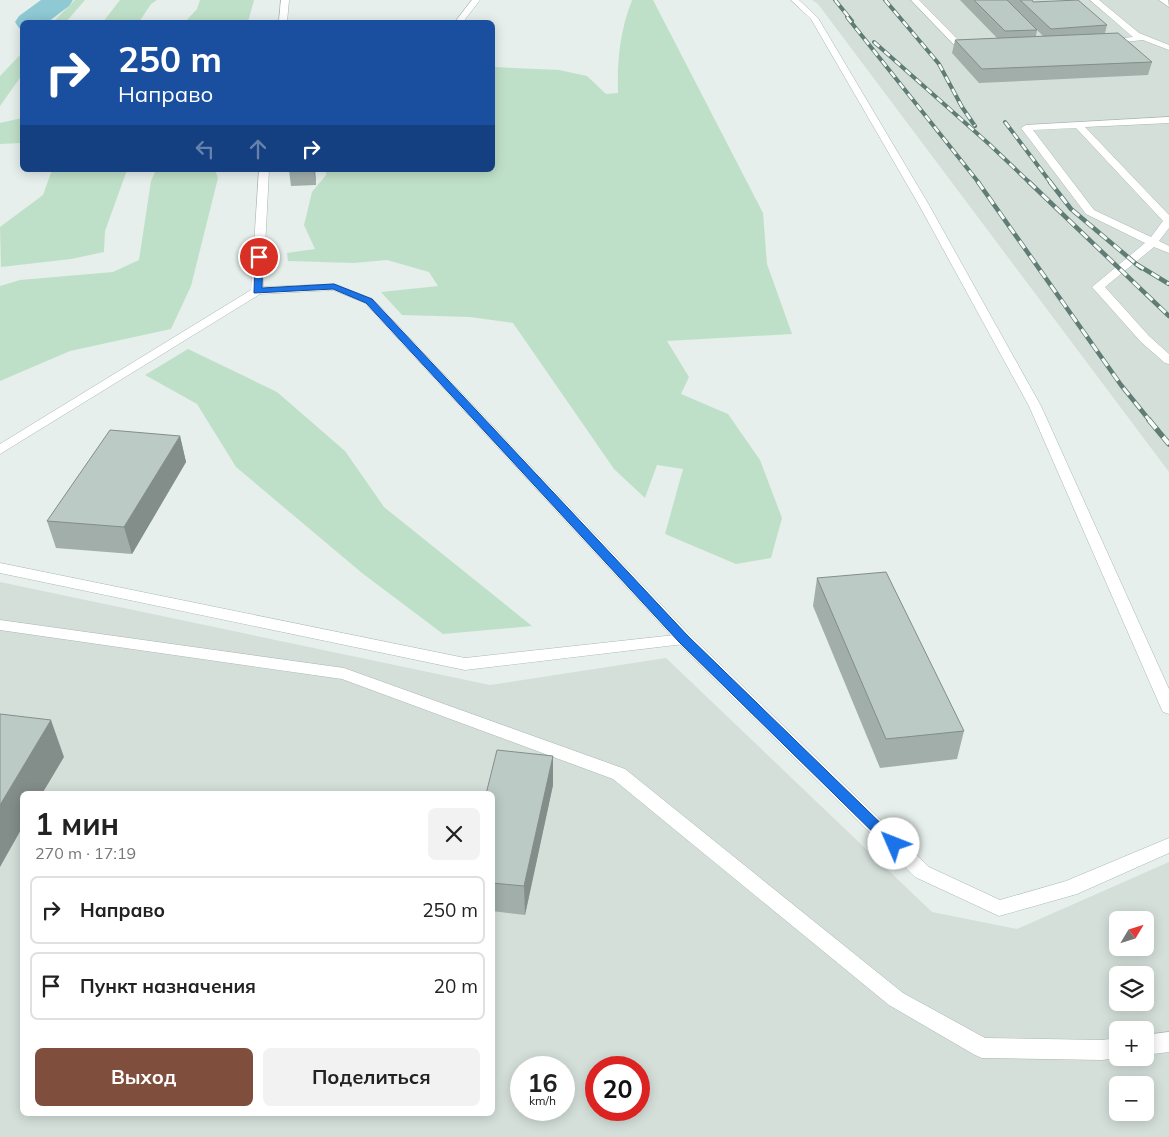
<!DOCTYPE html>
<html lang="ru">
<head>
<meta charset="utf-8">
<style>
	body { margin:0; font-family:Mulish,sans-serif; background:#f2f2f2; color:#222; height:100vh; display:flex; flex-direction:column; font-size:19px; white-space:nowrap }
	* { box-sizing:border-box; margin:0 }
	p { font-size:16px; color:#767676 }
	.icon { flex:none; width:28px; height:28px; fill:none; stroke:currentColor; stroke-width:2; stroke-linecap:round; stroke-linejoin:round }
	.map { position:relative; flex:1; overflow:hidden }
	.details { position:absolute; left:20px; top:791px; width:475px; height:325px; display:flex; flex-direction:column; background:#fff; border-radius:8px; box-shadow:0 2px 12px #0003 }
	.details>* { flex:none }
	.banner { position:absolute; left:20px; top:20px; width:475px; height:152px; border-radius:8px; box-shadow:0 2px 12px #0003; background:#1a4fa0; color:#fff; overflow:hidden }
	.needle { width:32px; rotate:52deg }
	.fabs { position:absolute; left:1109px; top:911px; display:grid; gap:10px }
	.fabs a { display:grid; place-items:center; width:45px; height:45px; border-radius:8px; background:#fff; box-shadow:0 2px 12px #0003; font-size:25px }
	.speed { position:absolute; left:510px; top:1056px; display:flex; gap:10px; font-size:25px; font-weight:700; text-align:center }
	.speed>* { display:grid; place-content:center; width:65px; height:65px; border-radius:50%; background:#fff; box-shadow:0 2px 12px #0003; line-height:1 }
	.speed small { font-size:12px; font-weight:400 }
	.speed .limit { border:8px solid #d22; background:#fff; color:#111 }
	.pin { position:absolute; display:grid; place-items:center; width:42px; height:42px; color:#fff; margin:-21px; border:2px solid #fff; border-radius:50%; box-shadow:0 1px 5px #0007 }
	.me { position:absolute; width:55px; margin:-28px; rotate:314deg; stroke-linejoin:round; filter:drop-shadow(0 0 4px #0008) }
	.turn { display:flex; align-items:center; gap:18px; height:105px; padding:0 15px; font-size:22px }
	.turn .icon { width:65px; height:65px; stroke-width:2.5 }
	.turn b { display:block; font-size:35px; line-height:42px }
	.lanes { display:flex; align-items:center; height:48px; padding:0 15px; background:#0003; justify-content:center; gap:25px; direction:ltr }
	.lanes .off { opacity:.35 }
	.round { display:grid; place-items:center; flex:none; width:52px; height:52px; border-radius:8px; background:#f2f2f2 }
	.overview { display:flex; align-items:center; justify-content:space-between; height:85px; padding:0 15px }
	h1 { font-size:30px; font-weight:700; line-height:38px }
	.action { display:flex; gap:10px; margin-top:auto; padding:10px 15px }
	.action a { flex:1; height:58px; border-radius:8px; background:#804e3d; color:#fff; font-size:20px; font-weight:700; line-height:58px; text-align:center }
	.action a+a { background:#f2f2f2; color:#222 }
	ul { padding:0; list-style:none }
	li { display:flex; align-items:center; gap:15px; height:68px; margin:0 10px 8px; padding:0 5px; border:2px solid #e0e0e0; border-radius:8px }
	li div { flex:1 }
	li b { display:block; font-size:19px }
	li em { font-style:normal }
	.map>svg:first-child { display:block }
	.built { fill:#d4dfda; fill-rule:evenodd }
	.green { fill:#bfe0c8 }
	.lines { fill:none; stroke-linecap:round; stroke-linejoin:round }
	.river { fill:#8ec9d4; fill-rule:evenodd }
	.lane-casing { stroke:#a8b8b2; stroke-width:1 }
	.street-casing { stroke:#a8b8b2; stroke-width:1 }
	.lane { fill:#fff; fill-rule:evenodd }
	.street { fill:#fff; fill-rule:evenodd }
	.rail-far2-casing { stroke:#5f7d75; stroke-width:4 }
	.rail-far1-casing { stroke:#5f7d75; stroke-width:4.5 }
	.rail-casing { stroke:#5f7d75; stroke-width:5.5 }
	.rail-far2 { stroke:#f7fbf9; stroke-width:2.5; stroke-dasharray:7; stroke-linecap:butt }
	.rail-far1 { stroke:#f7fbf9; stroke-width:3; stroke-dasharray:9; stroke-linecap:butt }
	.rail { stroke:#f7fbf9; stroke-width:4; stroke-dasharray:11; stroke-linecap:butt }
	.wall { fill:#a1aea9; fill-rule:evenodd }
	.shaded-wall { fill:#838d89 }
	.building { fill:#bbcac4; stroke:#838d89 }
	.route { fill:#1a73e8; stroke:#114b97 }
</style>
</head>
<body>
<div class="map">
<svg width="1169" height="1137" viewBox="0 0 1169 1137">
	<rect width="100%" height="100%" fill="#e6efeb"/>
	<!-- built -->
	<g class="built">
		<path d="M812,0H1169V472L818,4Z"/>
		<path d="M0,582L490,685L666,658L932,912L1017,929L1169,862V1137H0ZM22,794H492V1114H22ZM1118,920H1145V948H1118ZM1118,975H1145V1002H1118ZM1118,1030H1145V1058H1118ZM521,1068H564V1110H521ZM596,1068H639V1110H596ZM1118,1085H1145V1112H1118Z"/>
	</g>
	<!-- green -->
	<g class="green">
		<path d="M75,0H85L66,22H53Z"/>
		<path d="M120,0H157L151,4L139,22H103Z"/>
		<path d="M200,0H254L248,22H185L197,9Z"/>
		<path d="M632,0H653L763,213L767,264L792,334L667,341L689,377L681,394L728,414L760,460L782,518L771,558L736,564L665,534L683,469L657,465L645,498L614,469L513,323L470,317L402,315L381,292L438,286L429,272L387,260L354,263L288,261L287,253L315,249L304,225L312,192L326,175V170H492L493,67L559,70L587,76L606,94L618,93C617,60 620,31 632,0Z"/>
		<path d="M22,53V75L0,106V76Z"/>
		<path d="M22,118V143L0,144V123Z"/>
		<path d="M52,170H127L105,231L104,252L71,259L1,267L0,227L43,195Z"/>
		<path d="M156,170H215L218,178L191,286L171,329L70,351L0,381V286L20,280L113,272L139,260L151,181Z"/>
		<path d="M188,349L277,392L345,451L384,507L532,626L443,634L362,573L236,467L197,404L145,375Z"/>
	</g>
	<g class="lines">
		<!-- river -->
		<path class="river" d="M41,0H73L69,6L48,22H22V29L19,28L15,22L19,16Z"/>
		<defs>
			<g id="lane">
				<path d="M281,0H289L287,22H279Z"/>
				<path d="M472,0H480L463,22H455Z"/>
				<path d="M911,0H919L966,48H972V52H961Z"/>
				<path d="M1090,0H1099L1139,33L1169,45V50L1143,40L1104,44L1103,42L1107,40L1133,37Z"/>
				<path d="M1159,0H1168L1169,7Z"/>
				<path d="M1169,117V123L1085,127L1169,215V228L1159,241L1169,246V253L1154,247L1105,287L1149,336L1169,354V364L1165,363L1141,342L1092,287L1145,243L1086,214L1021,128L1026,125ZM1076,128L1163,221L1151,237L1094,210L1033,130Z"/>
				<path d="M259,170H269L263,287L334,284L373,299L690,635L929,867L1000,900L1066,881L1169,838V853L1077,894L999,916L915,877L678,643L365,303L333,290L260,294L0,454V444L251,290Z"/>
				<path d="M0,620L344,668L625,769L903,993L985,1038L1102,1040L1118,1038V1058L1102,1060L982,1058L975,1055L889,1005L613,779L342,679L0,630Z"/>
				<path d="M1169,1032V1052L1145,1055V1035Z"/>
			</g>
			<g id="street">
				<path d="M791,0H799L818,18L929,205L1041,406L1169,689V714L1163,712L1161,708L1029,406L919,205L811,19Z"/>
				<path d="M0,563L465,658L684,634L690,635L692,639L690,643L684,644L465,670L0,573Z"/>
			</g>
		</defs>
		<!-- lane casing -->
		<use href="#lane" class="lane-casing"/>
		<!-- street casing -->
		<use href="#street" class="street-casing"/>
		<!-- lane -->
		<use href="#lane" class="lane"/>
		<!-- street -->
		<use href="#street" class="street"/>
		<defs>
			<g id="rail-far2">
				<path d="M835,0L852,21"/>
				<path d="M885,0L939,64L962,107L975,126"/>
				<path d="M847,17L979,183"/>
				<path d="M874,42L989,144L1030,183"/>
				<path d="M1005,122L1051,183"/>
			</g>
			<g id="rail-far1">
				<path d="M978,182L1121,385L1150,421"/>
				<path d="M1029,182L1169,316"/>
				<path d="M1050,182L1071,209L1141,268"/>
				<path d="M1136,264L1169,284"/>
			</g>
			<path id="rail" d="M1149,420L1169,444"/>
		</defs>
		<!-- rail-far2 casing -->
		<use href="#rail-far2" class="rail-far2-casing"/>
		<!-- rail-far1 casing -->
		<use href="#rail-far1" class="rail-far1-casing"/>
		<!-- rail casing -->
		<use href="#rail" class="rail-casing"/>
		<!-- rail-far2 -->
		<use href="#rail-far2" class="rail-far2"/>
		<!-- rail-far1 -->
		<use href="#rail-far1" class="rail-far1"/>
		<!-- rail -->
		<use href="#rail" class="rail"/>
	</g>
	<!-- wall -->
	<g class="wall">
		<path d="M960,0H1032L1033,2L1107,25L1105,33L1152,62L1148,75L979,83L952,53L955,40L997,38ZM1037,30L1043,36H1036Z"/>
		<path d="M289,170H315L316,185L291,186Z"/>
		<path d="M180,436L186,462L132,554L56,548L47,521Z"/>
		<path d="M817,578L964,731L957,759L880,768L813,606Z"/>
		<path d="M553,756V785L525,915L492,911V794Z"/>
	</g>
	<!-- shaded-wall -->
	<g class="shaded-wall">
		<path d="M314,170H315L316,185Z"/>
		<path d="M180,436L186,462L132,554L124,527Z"/>
		<path d="M51,720L64,757L42,794H22V828L0,867V805Z"/>
		<path d="M553,756V785L525,915L524,886Z"/>
	</g>
	<!-- building -->
	<g class="building">
		<path d="M974,0H1007L1037,30L1005,31Z"/>
		<path d="M1020,0H1032L1033,2L1078,0L1107,25L1051,29Z"/>
		<path d="M1118,33L1152,62L982,69L955,40Z"/>
		<path d="M110,430L180,436L124,527L47,521Z"/>
		<path d="M886,572L964,731L886,739L817,578Z"/>
		<path d="M0,714L51,720L0,805Z"/>
		<path d="M497,750L553,756L524,886L492,883V794H486Z"/>
	</g>
	<!-- route -->
	<path class="route" d="M259,254L263,257L262,288L334,284L372,299L688,636L899,841L901,844L899,848L894,850L889,848L679,642L366,303L333,289L254,293L255,257Z"/>
</svg>
<div class="fabs">
<a><svg class="needle" viewBox="-14 -14 28 28"><path d="M0-13l5 13h-10z" fill="#e53935"/><path d="M0 13l5-13h-10z" fill="#767676"/></svg></a>
<a><svg class="icon" aria-label="layers" viewBox="0 0 24 24"><path d="M12 4l9 5-9 5-9-5zM3 14l9 5 9-5"/></svg></a>
<a>+</a>
<a>−</a>
</div>
<div class="speed"><div>16<small>km/h</small></div><div class="limit">20</div></div>
<div class="pin" style="left:259px;top:257px;background:#d93025"><svg class="icon" aria-label="arrive" viewBox="0 0 24 24"><path d="M6 21V4h12l-3 4 3 4H6"/></svg></div>
<svg class="me" style="left:894px;top:844px" viewBox="-20 -20 40 40"><circle r="19" fill="#fff"/><path d="M0-13L10 11 0 6-10 11z" fill="#1a73e8"/></svg>
<div class="banner">
<div class="turn"><svg class="icon" aria-label="right" viewBox="0 0 24 24"><path d="M7 20v-9h11M14 6l5 5-5 5"/></svg><div><b>250 m</b>Направо</div></div>
<div class="lanes"><svg class="icon off" aria-label="left" viewBox="0 0 24 24"><path d="M17 20v-9H6M10 6l-5 5 5 5"/></svg><svg class="icon off" aria-label="ahead" viewBox="0 0 24 24"><path d="M12 20V5M6 11l6-6 6 6"/></svg><svg class="icon" aria-label="right" viewBox="0 0 24 24"><path d="M7 20v-9h11M14 6l5 5-5 5"/></svg></div>
</div>
<section class="details">
<div class="overview"><div><h1>1 мин</h1><p>270 m · 17:19</p></div><a class="round"><svg class="icon" aria-label="close" viewBox="0 0 24 24"><path d="M6 6l12 12M18 6L6 18"/></svg></a></div>
<ul>
<li><svg class="icon" aria-label="right" viewBox="0 0 24 24"><path d="M7 20v-9h11M14 6l5 5-5 5"/></svg><div><b>Направо</b></div><em>250 m</em></li>
<li><svg class="icon" aria-label="arrive" viewBox="0 0 24 24"><path d="M6 21V4h12l-3 4 3 4H6"/></svg><div><b>Пункт назначения</b></div><em>20 m</em></li>
</ul>
<div class="action"><a>Выход</a><a>Поделиться</a></div>
</section>
</div>
</body>
</html>
